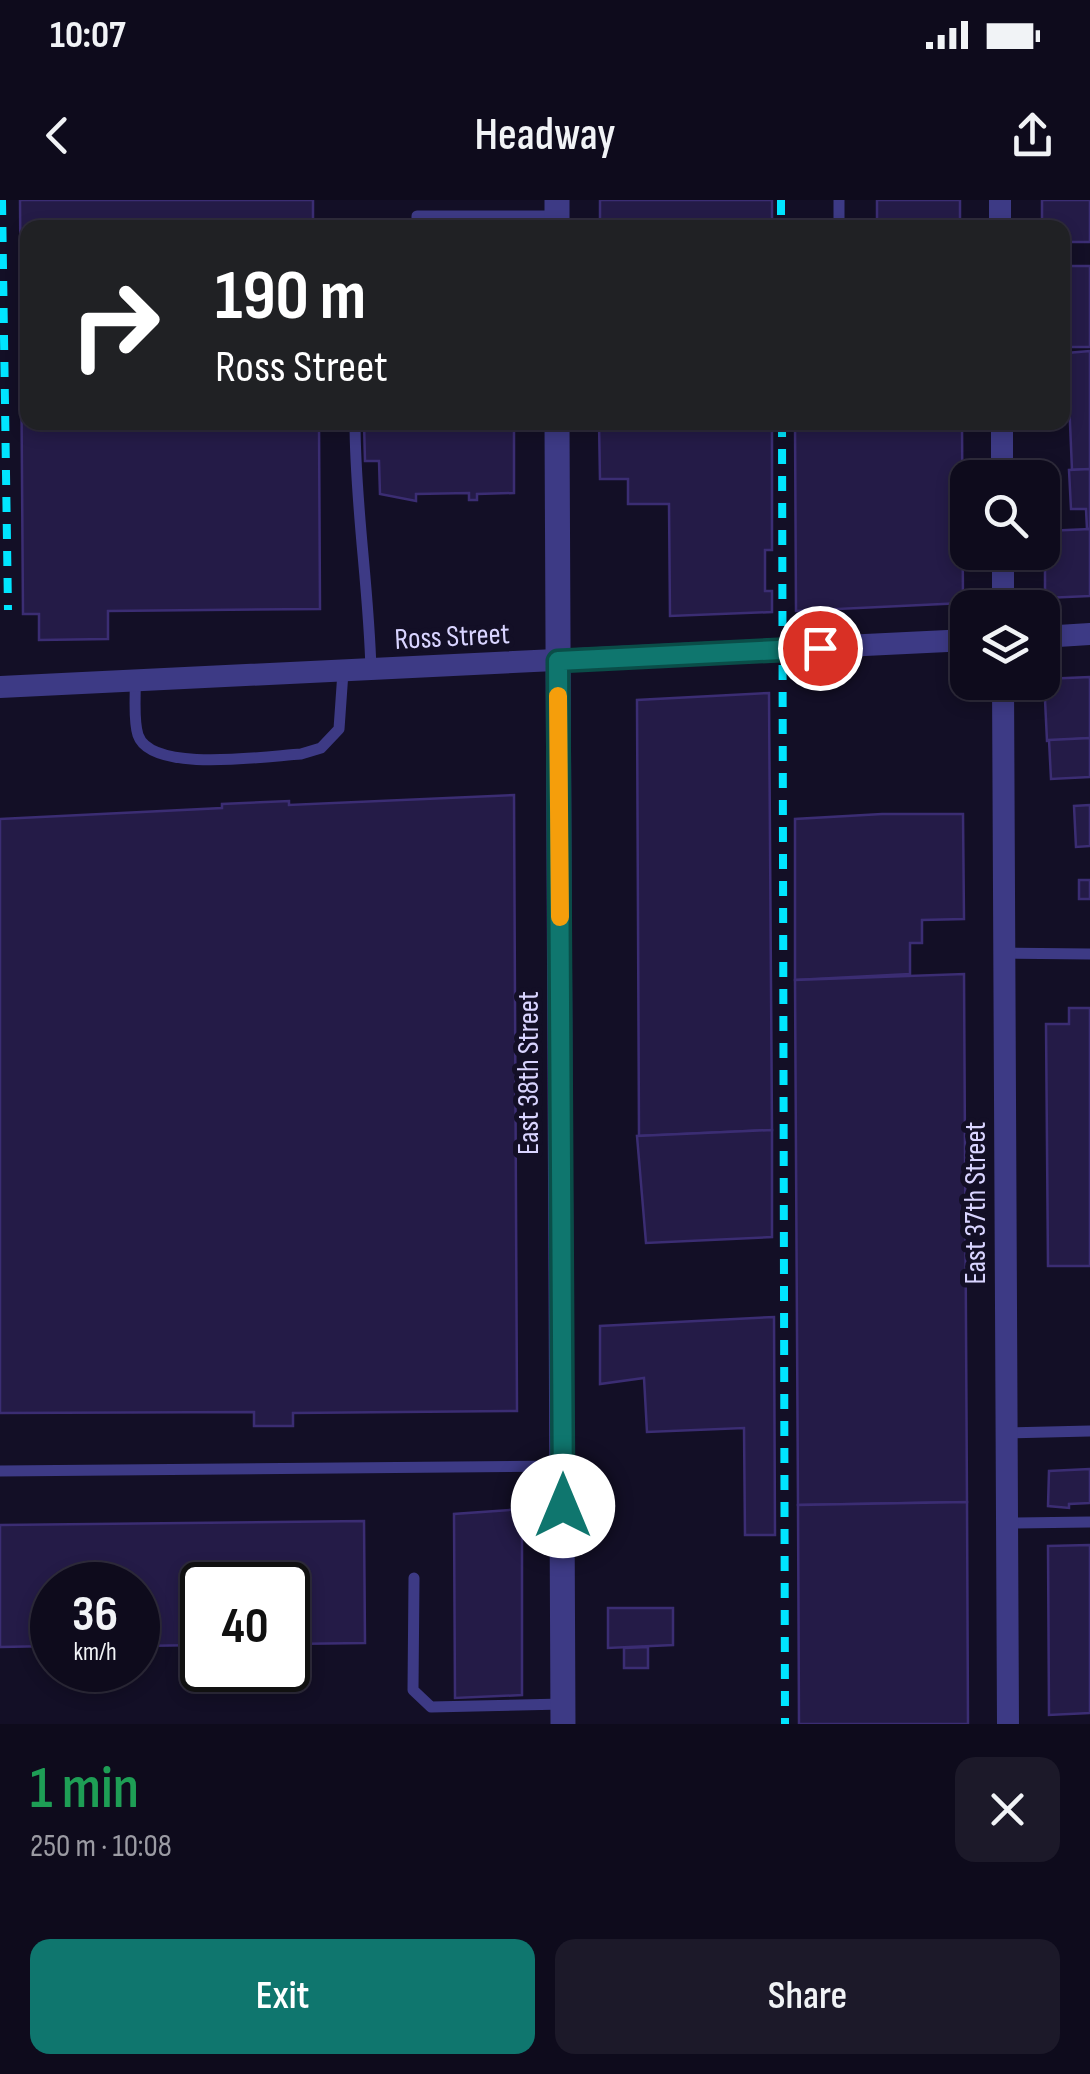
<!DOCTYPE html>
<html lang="en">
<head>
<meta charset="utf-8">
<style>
	body { margin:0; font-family:"Sofia Sans Condensed",sans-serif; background:#1c1929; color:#f1f3f6; height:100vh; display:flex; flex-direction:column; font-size:38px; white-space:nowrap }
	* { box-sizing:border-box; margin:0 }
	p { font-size:32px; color:#9b9ba3 }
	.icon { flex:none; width:55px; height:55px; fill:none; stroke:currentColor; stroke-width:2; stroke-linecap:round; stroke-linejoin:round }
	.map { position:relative; height:1524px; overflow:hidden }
	.details { display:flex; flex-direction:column; background:#0e0b1c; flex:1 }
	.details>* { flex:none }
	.hud { position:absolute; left:20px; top:20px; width:1050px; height:210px; border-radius:20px; box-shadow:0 5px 15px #0003,0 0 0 2px #2e2b3b; background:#202124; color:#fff; overflow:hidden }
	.tools { position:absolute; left:950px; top:260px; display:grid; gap:20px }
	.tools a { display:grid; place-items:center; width:110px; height:110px; border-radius:20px; background:#0e0b1c; box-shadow:0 5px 15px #0003,0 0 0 2px #2e2b3b; font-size:50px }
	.speed { position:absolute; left:30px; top:1362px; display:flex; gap:20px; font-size:50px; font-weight:700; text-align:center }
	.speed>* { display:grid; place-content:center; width:130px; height:130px; border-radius:50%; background:#0e0b1c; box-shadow:0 5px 15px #0003,0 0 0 2px #2e2b3b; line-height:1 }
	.speed small { font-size:25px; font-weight:400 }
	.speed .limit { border:5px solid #111; border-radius:15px; background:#fff; color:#111 }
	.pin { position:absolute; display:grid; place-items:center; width:85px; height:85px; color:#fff; margin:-42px; border:5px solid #fff; border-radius:50%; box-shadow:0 2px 10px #0007 }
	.me { position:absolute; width:110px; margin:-55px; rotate:0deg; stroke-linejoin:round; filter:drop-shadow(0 0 8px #0008) }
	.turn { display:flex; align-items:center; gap:35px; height:210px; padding:0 30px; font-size:45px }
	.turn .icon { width:130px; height:130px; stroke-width:2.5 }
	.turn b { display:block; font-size:70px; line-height:85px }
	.round { display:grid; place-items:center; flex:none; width:105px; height:105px; border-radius:20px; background:#1c1929 }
	.head { display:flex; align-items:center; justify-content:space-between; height:170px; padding:0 30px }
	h1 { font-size:60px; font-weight:600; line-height:75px; color:#1e9e55 }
	.cta { display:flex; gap:20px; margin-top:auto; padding:20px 30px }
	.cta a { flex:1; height:115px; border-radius:20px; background:#0f766e; color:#fff; font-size:40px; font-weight:600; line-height:115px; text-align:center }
	.cta a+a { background:#1c1929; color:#f1f3f6 }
	.status { display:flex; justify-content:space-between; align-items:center; height:70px; padding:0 50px; background:#0e0b1c; direction:ltr }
	.status svg { height:28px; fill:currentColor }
	header { display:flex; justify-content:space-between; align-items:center; height:130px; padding:0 30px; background:#0e0b1c; font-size:45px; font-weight:600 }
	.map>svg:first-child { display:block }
	.building { fill:#241b47; stroke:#3b2d73; stroke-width:2.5 }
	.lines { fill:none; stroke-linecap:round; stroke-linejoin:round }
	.service { stroke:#3d3a85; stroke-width:11 }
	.minor { stroke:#3d3a85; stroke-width:22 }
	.tertiary { stroke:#3d3a85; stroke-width:25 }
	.rail { stroke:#00e5ff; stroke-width:8; stroke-dasharray:15 12; stroke-linecap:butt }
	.route-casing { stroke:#0a4d48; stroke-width:25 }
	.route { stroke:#0f766e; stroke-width:18 }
	.slow { stroke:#f59e0b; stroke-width:18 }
	.labels { text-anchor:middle; stroke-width:10; stroke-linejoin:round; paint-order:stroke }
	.street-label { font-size:30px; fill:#d9d4ff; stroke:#130f26 }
</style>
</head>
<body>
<div class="status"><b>10:07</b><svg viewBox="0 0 49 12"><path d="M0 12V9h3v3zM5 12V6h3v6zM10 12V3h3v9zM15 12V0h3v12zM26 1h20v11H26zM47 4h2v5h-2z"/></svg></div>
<header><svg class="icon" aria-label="back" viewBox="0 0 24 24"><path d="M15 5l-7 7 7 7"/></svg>Headway<svg class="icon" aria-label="share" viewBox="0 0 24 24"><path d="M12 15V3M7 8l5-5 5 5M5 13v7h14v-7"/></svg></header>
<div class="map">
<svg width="1090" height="1524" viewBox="0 0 1090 1524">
	<rect width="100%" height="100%" fill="#130f26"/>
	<!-- building -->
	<g class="building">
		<path d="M20,0H313V28H28V222H319L320,409L108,411V439L39,440V414H23Z"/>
		<rect x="600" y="0" width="172" height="28"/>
		<rect x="877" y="0" width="83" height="28"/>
		<path d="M1042,0H1090V42H1062V28H1042Z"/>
		<rect x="1062" y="66" width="28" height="81"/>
		<path d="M1090,151V269L1072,270L1067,153Z"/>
		<path d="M364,222H514V293L477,294V300H469V293L416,294V301L380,294L379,261H365Z"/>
		<path d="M599,222H772V350H765V391H772V412L670,416L669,304H628V279H600Z"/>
		<path d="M795,222H962L963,403L796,411Z"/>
		<path d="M1090,269V329H1087L1086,309H1071L1069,270Z"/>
		<path d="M1090,329V396L1045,398V331Z"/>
		<path d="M1090,477V538L1047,541L1044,479Z"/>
		<path d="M769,493L772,930L639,936L637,500Z"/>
		<path d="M1090,538V577L1051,579L1049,540Z"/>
		<path d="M514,595L517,1211L293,1213V1226H254V1212L0,1213V619L222,608V604L289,601V605Z"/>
		<path d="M1090,605V646L1076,647L1074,606Z"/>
		<path d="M882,614H963L964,719L922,720V743H910V774L795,780V619Z"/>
		<rect x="1079" y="680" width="11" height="19"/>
		<path d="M964,774L967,1302L798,1305L795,780Z"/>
		<path d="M1069,808H1090V1066H1048L1046,824H1069Z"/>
		<path d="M772,930V1037L646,1043L637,936Z"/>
		<path d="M774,1117L775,1335H745L744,1228L647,1232L644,1178L600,1184V1126Z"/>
		<path d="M1090,1269V1303L1069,1304V1308L1048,1306L1049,1271Z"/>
		<path d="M967,1302L968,1524H799L798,1305Z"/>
		<path d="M522,1309V1495L455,1498L454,1314Z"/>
		<path d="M364,1321L365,1443L288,1444V1385H202V1445L138,1446V1385H52V1446L0,1447V1325Z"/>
		<path d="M1090,1345V1513L1049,1515L1048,1346Z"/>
		<path d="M608,1408H673V1445L608,1448Z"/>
		<path d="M648,1447V1468H624V1448Z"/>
	</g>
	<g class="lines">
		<!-- service -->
		<g class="service">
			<path d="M839,0V28"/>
			<path d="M417,28V16H556"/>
			<path d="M355,222C355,306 369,387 371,471"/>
			<path d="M135,480C136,496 133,520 138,535C151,574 267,556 301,554L321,548L339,529L343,472"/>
			<path d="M1004,753L1090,754"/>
			<path d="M1006,1233L1090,1231"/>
			<path d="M0,1271L561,1266"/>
			<path d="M1007,1323L1090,1322"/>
			<path d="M414,1378L413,1490L431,1507L563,1504"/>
		</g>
		<!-- minor -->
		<g class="minor">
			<path d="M1000,0V28"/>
			<path d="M1002,222V278"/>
			<path d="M1003,352V408"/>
			<path d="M1042,437L1090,434"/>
			<path d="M1003,482L1008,1524"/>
			<path d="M0,487L968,440"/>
		</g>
		<!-- tertiary -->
		<g class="tertiary">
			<path d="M557,0V28"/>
			<path d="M557,222L563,1524"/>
		</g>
		<!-- rail -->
		<g class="rail">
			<path d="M2,0L8,410"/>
			<path d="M781,0V28"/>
			<path d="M782,222L785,1524"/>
		</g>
	</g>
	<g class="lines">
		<defs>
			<path id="route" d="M563,1306L558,461L820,448"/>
		</defs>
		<!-- route casing -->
		<use href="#route" class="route-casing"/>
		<!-- route -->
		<use href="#route" class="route"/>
		<!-- slow -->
		<path class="slow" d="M558,496L560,717"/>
	</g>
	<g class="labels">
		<!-- street labels -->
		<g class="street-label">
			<text transform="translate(452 436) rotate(-3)" y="10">Ross Street</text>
			<text transform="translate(528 873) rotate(-90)" y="10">East 38th Street</text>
			<text transform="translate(975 1003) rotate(-90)" y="10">East 37th Street</text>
		</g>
	</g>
</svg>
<div class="tools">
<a><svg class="icon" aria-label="search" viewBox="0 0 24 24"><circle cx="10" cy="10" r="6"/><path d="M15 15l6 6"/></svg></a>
<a><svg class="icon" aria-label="layers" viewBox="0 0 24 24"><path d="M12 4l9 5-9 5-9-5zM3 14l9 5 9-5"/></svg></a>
</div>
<div class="speed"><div>36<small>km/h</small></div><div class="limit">40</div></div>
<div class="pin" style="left:820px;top:448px;background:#d93025"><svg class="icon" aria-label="arrive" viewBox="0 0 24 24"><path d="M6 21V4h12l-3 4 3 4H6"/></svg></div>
<svg class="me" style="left:563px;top:1306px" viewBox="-20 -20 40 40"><circle r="19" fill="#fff"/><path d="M0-13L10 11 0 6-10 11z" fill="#0f766e"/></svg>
<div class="hud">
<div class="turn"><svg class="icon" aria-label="right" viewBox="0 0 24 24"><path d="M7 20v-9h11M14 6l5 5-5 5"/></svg><div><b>190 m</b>Ross Street</div></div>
</div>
</div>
<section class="details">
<div class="head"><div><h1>1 min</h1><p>250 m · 10:08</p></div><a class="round"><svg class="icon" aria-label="close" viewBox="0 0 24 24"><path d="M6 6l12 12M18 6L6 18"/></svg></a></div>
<div class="cta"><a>Exit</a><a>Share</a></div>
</section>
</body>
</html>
